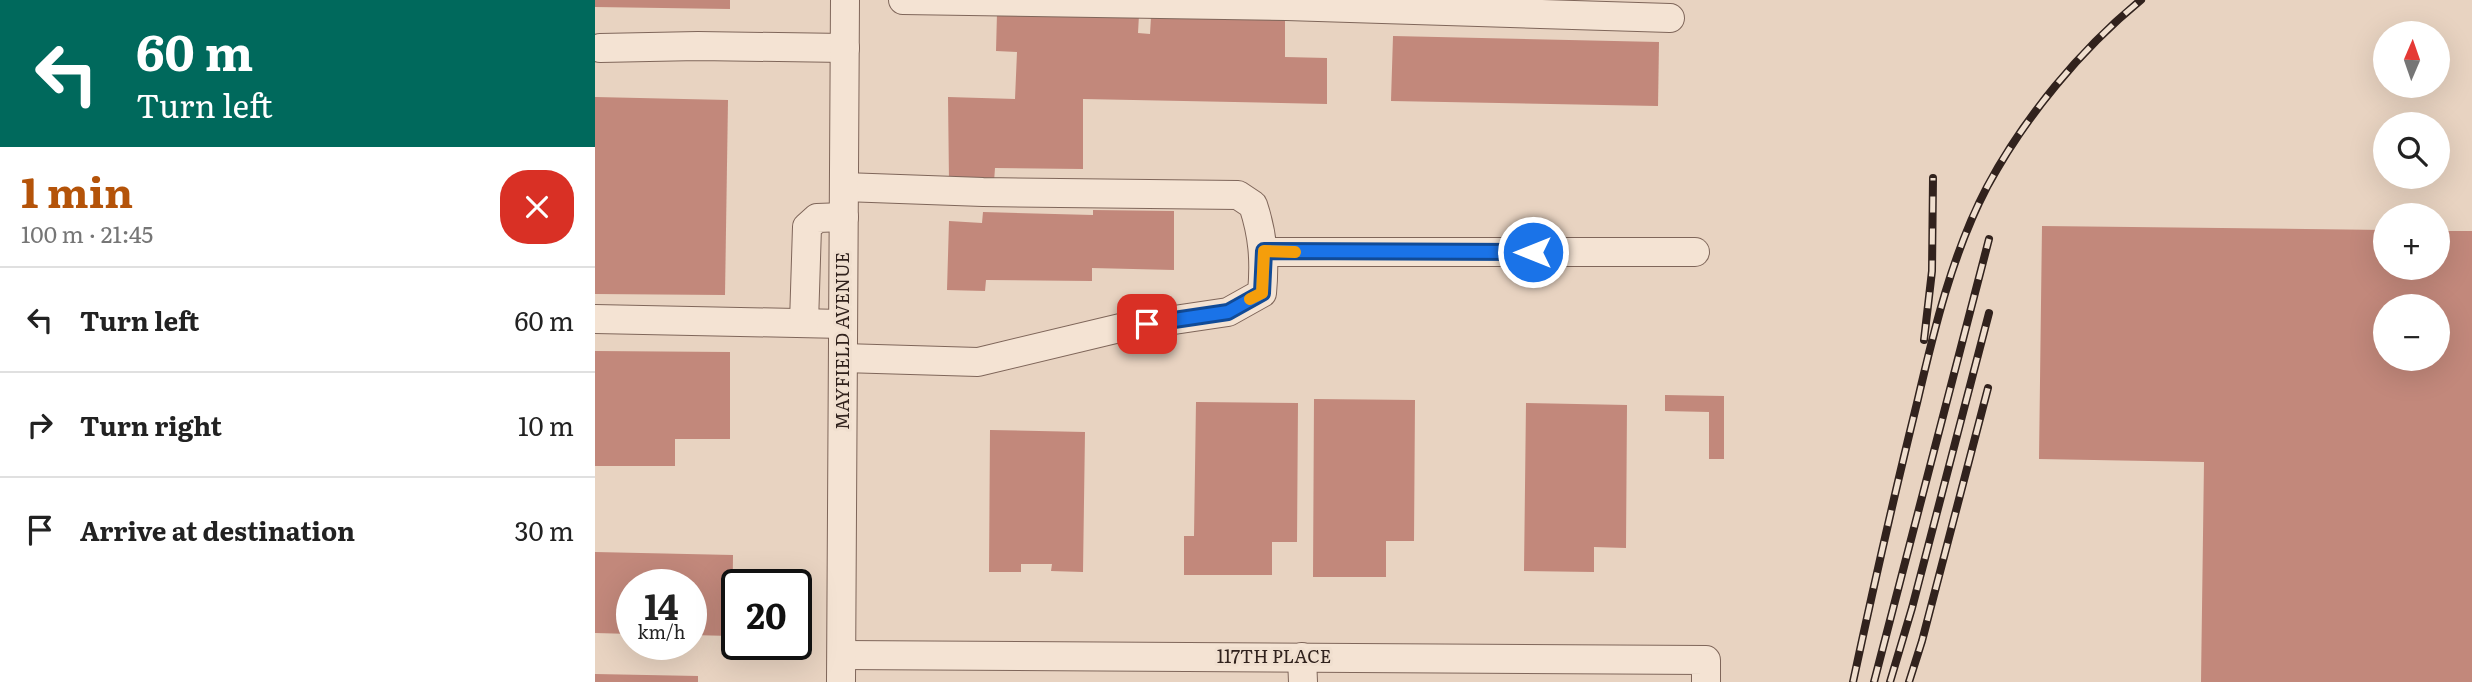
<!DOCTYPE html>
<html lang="en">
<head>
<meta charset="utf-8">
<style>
	body { margin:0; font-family:Literata,serif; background:#f6f6f6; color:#222; height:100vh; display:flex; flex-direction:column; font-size:26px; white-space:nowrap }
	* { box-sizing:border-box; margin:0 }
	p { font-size:23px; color:#767676 }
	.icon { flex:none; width:38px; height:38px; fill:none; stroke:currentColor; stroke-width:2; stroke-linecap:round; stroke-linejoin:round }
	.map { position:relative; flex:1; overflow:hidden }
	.details { display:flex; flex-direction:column; background:#fff; width:595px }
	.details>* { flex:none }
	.top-card { background:#00695c; color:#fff; overflow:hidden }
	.needle { width:46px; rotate:2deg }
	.controls { position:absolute; left:1778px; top:21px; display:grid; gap:14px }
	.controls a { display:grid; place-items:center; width:77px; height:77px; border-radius:50%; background:#fff; box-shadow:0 7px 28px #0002; font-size:35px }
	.speed { position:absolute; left:21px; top:569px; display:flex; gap:14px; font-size:35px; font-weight:700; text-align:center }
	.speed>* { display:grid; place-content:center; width:91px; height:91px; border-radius:50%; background:#fff; box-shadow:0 7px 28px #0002; line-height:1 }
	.speed small { font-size:18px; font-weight:400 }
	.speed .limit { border:4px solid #111; border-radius:10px; background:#fff; color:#111 }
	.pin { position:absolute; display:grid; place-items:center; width:60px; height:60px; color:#fff; margin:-30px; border-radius:14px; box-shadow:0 4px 10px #0006 }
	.me { position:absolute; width:77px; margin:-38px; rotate:270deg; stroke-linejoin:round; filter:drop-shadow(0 0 5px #0008) }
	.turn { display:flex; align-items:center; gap:24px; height:147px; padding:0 21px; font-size:32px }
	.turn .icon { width:91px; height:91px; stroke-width:2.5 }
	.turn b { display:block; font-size:49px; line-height:60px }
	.round { display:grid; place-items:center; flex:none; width:74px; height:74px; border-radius:28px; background:#f6f6f6 }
	.headline { display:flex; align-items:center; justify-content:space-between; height:119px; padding:0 21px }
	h1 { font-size:42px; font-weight:700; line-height:52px; color:#b45309 }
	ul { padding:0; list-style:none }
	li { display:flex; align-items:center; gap:21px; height:105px; padding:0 21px; border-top:2px solid #e0e0e0 }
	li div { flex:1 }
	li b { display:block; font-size:26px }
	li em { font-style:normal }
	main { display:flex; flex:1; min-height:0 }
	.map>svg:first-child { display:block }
	.building { fill:#c2887b; fill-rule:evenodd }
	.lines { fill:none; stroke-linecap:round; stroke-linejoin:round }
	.minor-casing { stroke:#7f665a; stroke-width:30 }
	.minor { stroke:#f4e3d3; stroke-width:28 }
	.rail-casing { stroke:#31221d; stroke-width:8 }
	.rail { stroke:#f0dfcf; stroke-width:5; stroke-dasharray:16; stroke-linecap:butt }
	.route-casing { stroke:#114b97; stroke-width:18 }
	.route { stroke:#1a73e8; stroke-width:12 }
	.slow { stroke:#f59e0b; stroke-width:12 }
	.labels { text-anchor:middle; stroke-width:6; stroke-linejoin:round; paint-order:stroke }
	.street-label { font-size:18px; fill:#31221d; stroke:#f0dfcf }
</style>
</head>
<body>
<main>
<section class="details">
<div class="top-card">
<div class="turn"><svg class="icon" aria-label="left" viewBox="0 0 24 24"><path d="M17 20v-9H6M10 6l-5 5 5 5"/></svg><div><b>60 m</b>Turn left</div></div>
</div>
<div class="headline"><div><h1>1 min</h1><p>100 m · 21:45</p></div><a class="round" style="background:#d93025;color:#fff"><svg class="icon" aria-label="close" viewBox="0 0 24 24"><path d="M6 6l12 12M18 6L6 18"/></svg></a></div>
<ul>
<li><svg class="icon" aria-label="left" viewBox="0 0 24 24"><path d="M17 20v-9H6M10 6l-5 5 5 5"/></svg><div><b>Turn left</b></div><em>60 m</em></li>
<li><svg class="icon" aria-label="right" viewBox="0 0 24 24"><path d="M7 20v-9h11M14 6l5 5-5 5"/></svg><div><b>Turn right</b></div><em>10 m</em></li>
<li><svg class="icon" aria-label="arrive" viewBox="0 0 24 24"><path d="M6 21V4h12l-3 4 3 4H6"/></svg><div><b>Arrive at destination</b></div><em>30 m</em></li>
</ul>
</section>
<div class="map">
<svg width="1877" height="682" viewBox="0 0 1877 682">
	<rect width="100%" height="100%" fill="#e8d3c1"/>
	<!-- building -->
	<g class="building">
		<path d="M0,0H135V9L0,7Z"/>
		<path d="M402,13L544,15L543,33L555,34L556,17L690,20V57L732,58V104L488,99V169L400,168L399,182L354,181L353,97L420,99L422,52L401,51Z"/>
		<path d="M798,36L1064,42L1063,106L796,101Z"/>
		<path d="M0,97L133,100L130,295L0,294Z"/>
		<path d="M498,210L579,211V270L497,268V281L391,280L390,291L352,290L354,221L387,223L388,212L498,215Z"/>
		<path d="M1447,226L1790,230V268H1843V231H1877V682H1606L1609,462L1444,459ZM1790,306H1843V359H1790Z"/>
		<path d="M0,351L135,352V439H80V466H0Z"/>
		<path d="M1070,395L1129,396V459H1114V412L1070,411Z"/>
		<path d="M719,399L820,400L819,541H791V577H718Z"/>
		<path d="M601,402L703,403L702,542H677V575H589V536H599Z"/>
		<path d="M931,403L1032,405L1031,548L999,547V572L929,571Z"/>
		<path d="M395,430L490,432L488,572L456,571L457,564H426V572H394Z"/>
		<path d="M0,552L138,555L137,636L96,635V584H37V634L0,633Z"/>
		<path d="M0,674L103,676V682H0Z"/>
	</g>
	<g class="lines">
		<defs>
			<g id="minor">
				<path d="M308,0L691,6L1075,18"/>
				<path d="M5,48L103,46L250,48"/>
				<path d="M669,252H1100"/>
				<path d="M0,319L248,324"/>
				<path d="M209,323L212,227L222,218L249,217"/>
				<path d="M248,358L383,362L525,328L633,312L667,293C670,261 668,235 658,205L643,195L388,192L249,187"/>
				<path d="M247,655L1111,660V682"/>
				<path d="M707,657L708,682"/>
				<path d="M246,682L250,0"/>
			</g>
		</defs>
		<!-- minor casing -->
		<use href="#minor" class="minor-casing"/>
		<!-- minor -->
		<use href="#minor" class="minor"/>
		<defs>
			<g id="rail">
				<path d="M1329,340L1337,271L1338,178"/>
				<path d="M1258,682C1278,589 1299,496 1322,403C1339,330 1357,254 1392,187C1429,118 1485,50 1546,0"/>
				<path d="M1279,682L1394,239"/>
				<path d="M1295,682L1317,608L1394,313"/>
				<path d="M1314,682L1327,641L1393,388"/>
			</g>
		</defs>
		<!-- rail casing -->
		<use href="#rail" class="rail-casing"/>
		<!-- rail -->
		<use href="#rail" class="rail"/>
	</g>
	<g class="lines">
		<defs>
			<path id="route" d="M552,324L633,312L667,293L669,251L938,252"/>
		</defs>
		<!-- route casing -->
		<use href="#route" class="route-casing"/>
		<!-- route -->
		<use href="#route" class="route"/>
		<!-- slow -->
		<path class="slow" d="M655,299L667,293L669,251L700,252"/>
	</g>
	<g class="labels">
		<!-- street labels -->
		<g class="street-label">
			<text transform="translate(248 341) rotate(-90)" y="6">MAYFIELD AVENUE</text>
			<text x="679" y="663">117TH PLACE</text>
		</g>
	</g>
</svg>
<div class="controls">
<a><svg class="needle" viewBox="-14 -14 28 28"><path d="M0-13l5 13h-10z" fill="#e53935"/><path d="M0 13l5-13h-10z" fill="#767676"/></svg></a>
<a><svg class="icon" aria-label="search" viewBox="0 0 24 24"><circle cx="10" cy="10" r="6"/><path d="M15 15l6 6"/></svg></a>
<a>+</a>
<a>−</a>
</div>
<div class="speed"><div>14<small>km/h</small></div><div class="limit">20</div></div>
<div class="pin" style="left:552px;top:324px;background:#d93025"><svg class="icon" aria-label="arrive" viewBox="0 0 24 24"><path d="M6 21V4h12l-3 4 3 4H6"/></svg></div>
<svg class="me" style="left:938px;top:252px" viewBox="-20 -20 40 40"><circle r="17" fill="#1a73e8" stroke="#fff" stroke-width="3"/><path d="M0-11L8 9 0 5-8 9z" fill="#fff"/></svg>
</div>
</main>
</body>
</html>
